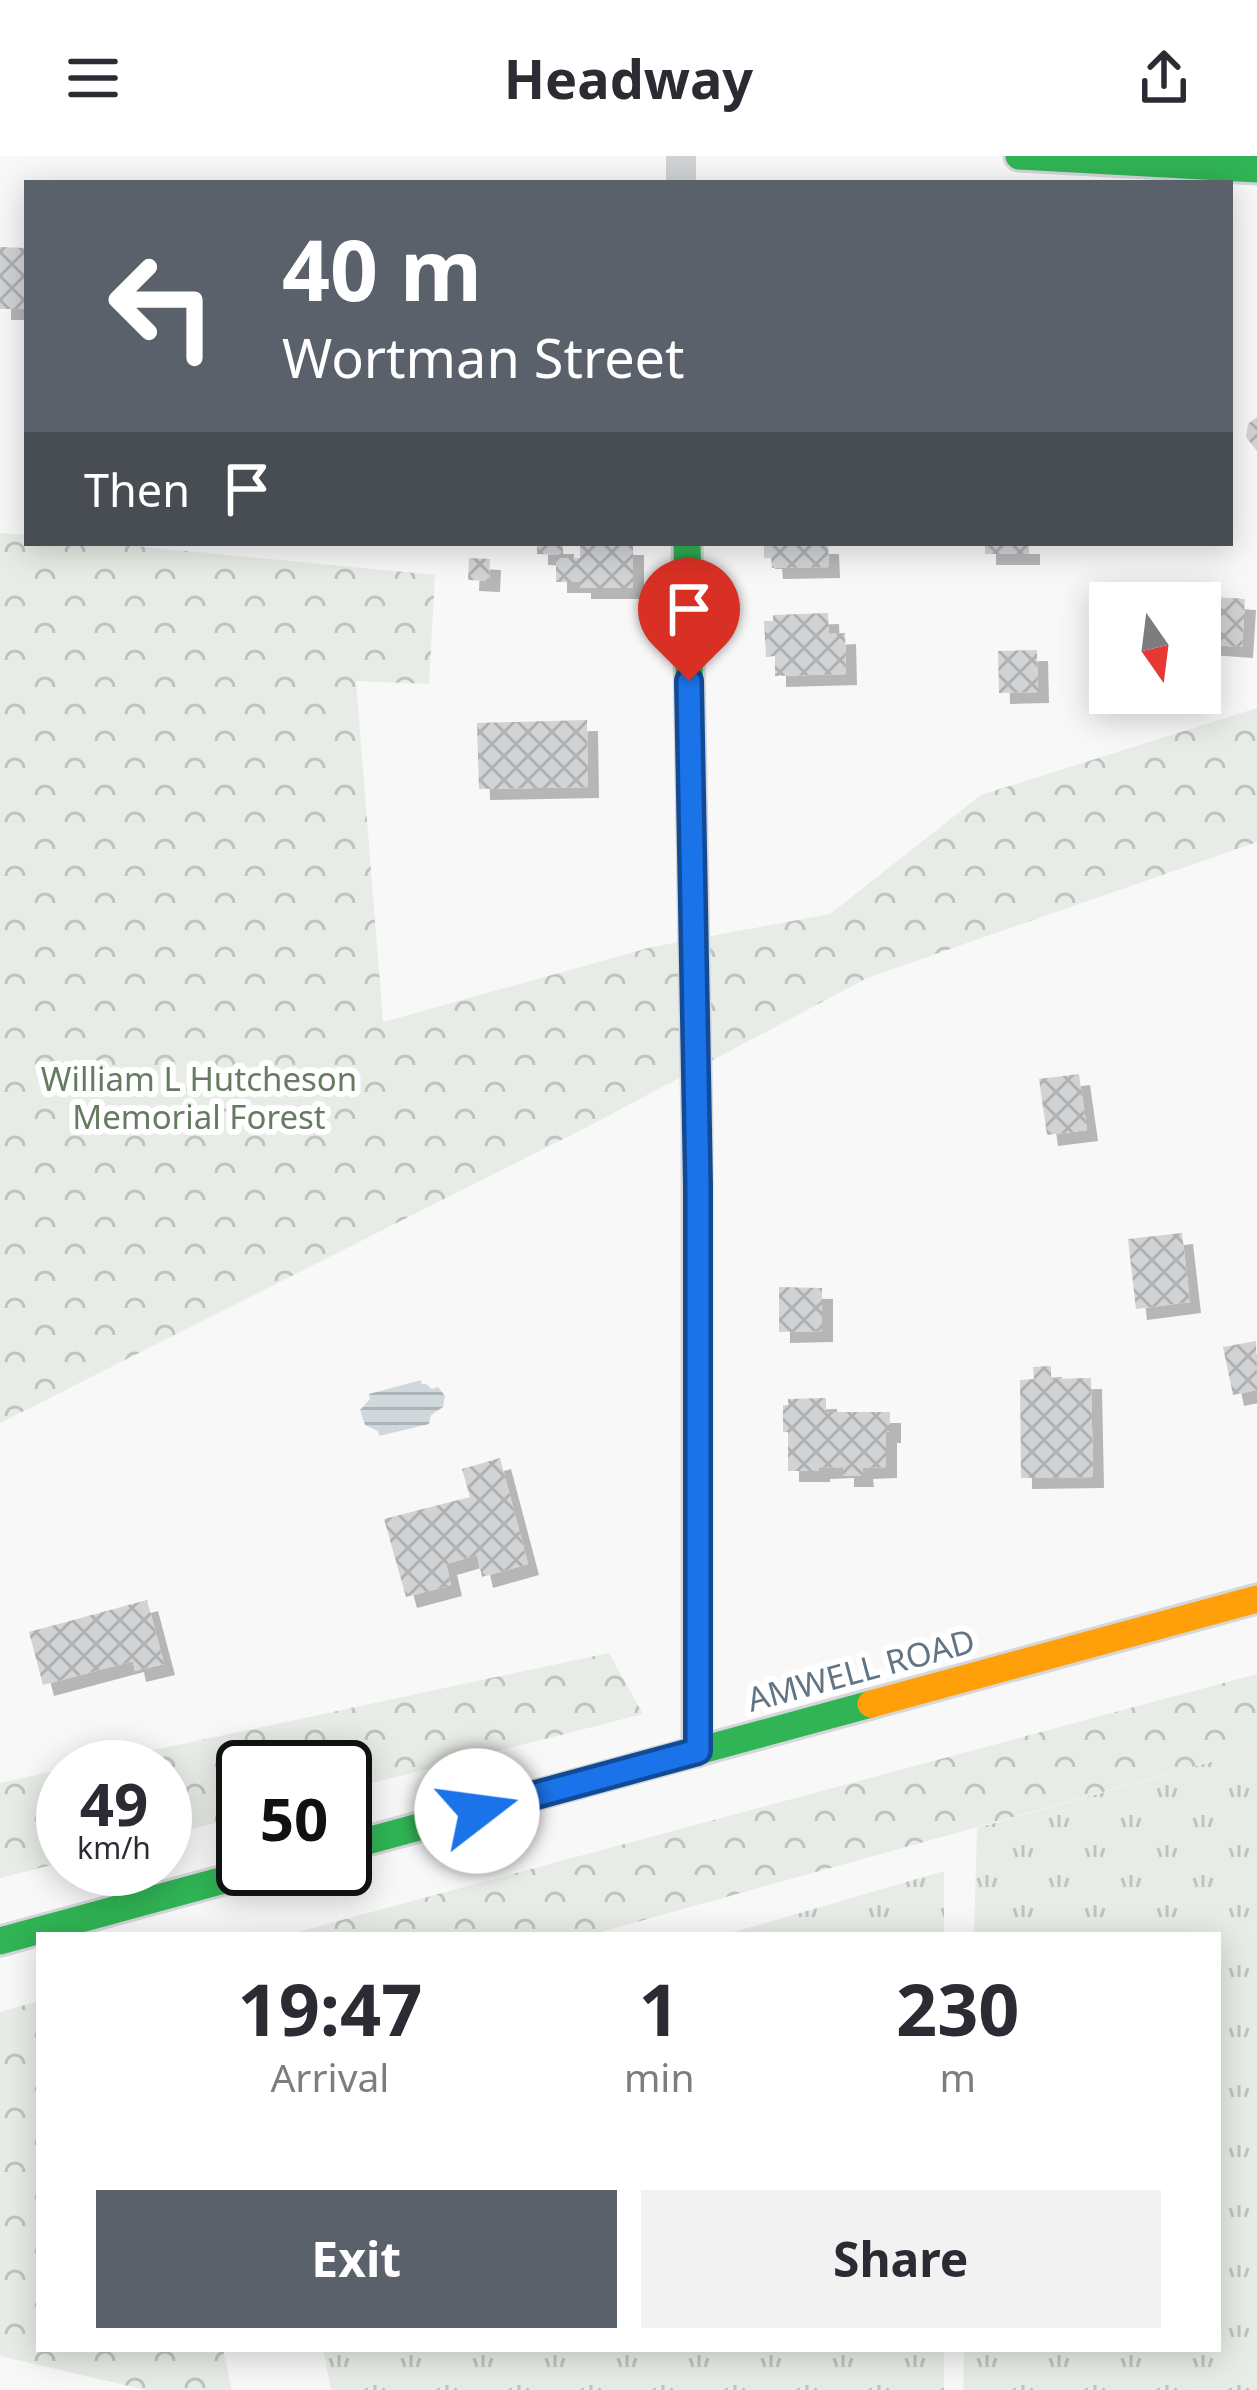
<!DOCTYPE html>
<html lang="en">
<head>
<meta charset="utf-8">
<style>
	body { margin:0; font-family:"Noto Sans",sans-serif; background:#f2f2f3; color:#2b2b33; height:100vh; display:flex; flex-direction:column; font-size:45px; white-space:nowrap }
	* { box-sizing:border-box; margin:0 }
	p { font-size:39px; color:#7c7c81 }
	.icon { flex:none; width:66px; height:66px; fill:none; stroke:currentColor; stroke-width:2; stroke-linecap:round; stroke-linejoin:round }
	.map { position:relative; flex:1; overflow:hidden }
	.side { position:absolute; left:36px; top:1776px; width:1185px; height:420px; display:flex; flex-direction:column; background:#fff; border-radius:0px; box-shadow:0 6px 30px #0003 }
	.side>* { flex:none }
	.banner { position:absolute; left:24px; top:24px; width:1209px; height:366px; border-radius:0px; box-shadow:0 6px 30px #0003; background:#5b616a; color:#fff; overflow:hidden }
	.needle { width:78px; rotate:166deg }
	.buttons { position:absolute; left:1089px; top:426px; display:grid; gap:24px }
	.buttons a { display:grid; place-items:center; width:132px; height:132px; border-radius:0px; background:#fff; box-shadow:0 6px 30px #0003; font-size:60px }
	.speed { position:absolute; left:36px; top:1584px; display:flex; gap:24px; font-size:60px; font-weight:700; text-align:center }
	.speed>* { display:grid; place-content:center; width:156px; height:156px; border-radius:50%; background:#fff; box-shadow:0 6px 30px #0003; line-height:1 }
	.speed small { font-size:30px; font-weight:400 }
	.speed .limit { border:6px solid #111; border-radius:18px; background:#fff; color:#111 }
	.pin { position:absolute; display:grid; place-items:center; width:102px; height:102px; color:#fff; margin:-123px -51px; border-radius:50% 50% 50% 0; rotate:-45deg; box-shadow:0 0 12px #0007 }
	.pin .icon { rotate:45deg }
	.me { position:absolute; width:132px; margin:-66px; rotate:75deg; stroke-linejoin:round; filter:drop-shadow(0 0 9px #0008) }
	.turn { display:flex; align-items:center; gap:42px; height:252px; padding:0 60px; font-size:54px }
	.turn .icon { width:156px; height:156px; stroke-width:2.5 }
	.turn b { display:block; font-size:84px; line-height:102px }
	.then { display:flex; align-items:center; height:114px; padding:0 60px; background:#0003; gap:24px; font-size:45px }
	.eta { display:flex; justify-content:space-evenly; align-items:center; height:204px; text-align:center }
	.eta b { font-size:72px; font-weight:700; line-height:84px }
	.primary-button { display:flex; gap:24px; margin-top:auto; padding:24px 60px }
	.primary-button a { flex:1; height:138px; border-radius:0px; background:#5b616a; color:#fff; font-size:48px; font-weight:700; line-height:138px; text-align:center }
	.primary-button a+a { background:#f2f2f3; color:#2b2b33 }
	header { display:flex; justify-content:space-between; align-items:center; height:156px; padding:0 60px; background:#fff; font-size:54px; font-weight:700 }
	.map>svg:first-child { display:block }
	.grass { fill:url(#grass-tufts) }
	.forest { fill:url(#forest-crowns) }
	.water { fill:url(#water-rules) }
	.building { fill:url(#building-cross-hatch); filter:url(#shadow) }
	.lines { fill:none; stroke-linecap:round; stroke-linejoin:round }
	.fast-casing { stroke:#d5d6d7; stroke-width:33 }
	.slow-casing { stroke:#d5d6d7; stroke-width:33 }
	.street { stroke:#d0d2d3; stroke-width:30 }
	.fast { stroke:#30b455; stroke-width:27 }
	.slow { stroke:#ff9f0a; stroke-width:27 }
	.route-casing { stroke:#114b97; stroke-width:30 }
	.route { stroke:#1a73e8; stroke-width:21 }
	.labels { text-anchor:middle; stroke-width:12; stroke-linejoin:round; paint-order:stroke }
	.park-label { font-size:33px; fill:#667b61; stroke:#fff }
	.street-label { font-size:33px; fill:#617585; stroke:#fff }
</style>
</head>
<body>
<header><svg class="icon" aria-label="menu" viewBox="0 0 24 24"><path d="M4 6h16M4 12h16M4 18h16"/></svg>Headway<svg class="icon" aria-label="share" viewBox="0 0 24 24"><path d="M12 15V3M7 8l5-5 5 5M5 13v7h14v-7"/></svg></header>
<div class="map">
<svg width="1257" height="2234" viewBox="0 0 1257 2234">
	<defs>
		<pattern id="grass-tufts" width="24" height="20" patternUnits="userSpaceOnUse" patternTransform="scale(3)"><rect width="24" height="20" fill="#e8ece6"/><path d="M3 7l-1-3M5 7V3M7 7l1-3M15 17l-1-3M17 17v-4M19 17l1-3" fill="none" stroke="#bfc4c0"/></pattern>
		<pattern id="forest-crowns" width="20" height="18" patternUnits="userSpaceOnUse" patternTransform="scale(3)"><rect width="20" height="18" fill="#e8ece6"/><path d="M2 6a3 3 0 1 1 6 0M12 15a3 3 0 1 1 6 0" fill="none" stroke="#bfc4c0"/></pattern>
		<pattern id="water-rules" width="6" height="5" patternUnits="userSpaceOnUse" patternTransform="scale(3)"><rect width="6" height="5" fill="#d0d8dc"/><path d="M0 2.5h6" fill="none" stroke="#acb4b8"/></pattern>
		<pattern id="building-cross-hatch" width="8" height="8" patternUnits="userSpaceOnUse" patternTransform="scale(3)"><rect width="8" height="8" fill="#d2d3d4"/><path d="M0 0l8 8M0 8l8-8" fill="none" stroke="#aeb0b2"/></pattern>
		<filter id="shadow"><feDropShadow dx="11" dy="11" stdDeviation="0" flood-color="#0004"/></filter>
	</defs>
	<rect width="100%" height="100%" fill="#f8f8f8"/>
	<!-- grass -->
	<g class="grass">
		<path d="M1257,1593V2234H963L964,2193H1218V1779H974L977,1672Z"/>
		<path d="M944,1715V1779H724Z"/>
		<path d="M323,2193H944V2234H331Z"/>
	</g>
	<!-- forest -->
	<g class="forest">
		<path d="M0,377L27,379V387H105L435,419L429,528L356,525L383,866L652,791L830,758L981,639L1257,552V686L867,822L591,969L0,1267Z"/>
		<path d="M609,1497L643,1558L345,1634V1611H243V1660L165,1680V1611H74Z"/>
		<path d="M1257,1518V1593L590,1779H286Z"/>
		<path d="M63,1613V1706L0,1722V1627Z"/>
		<path d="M39,1845V2193H223L232,2234H146L0,2200V1856Z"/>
	</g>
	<!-- water -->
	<path class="water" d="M421,1224L422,1228H426L432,1233L438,1231L445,1240L443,1251L431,1259L429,1268L379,1280L378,1275L365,1269L360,1254L370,1243L369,1238Z"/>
	<!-- building -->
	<g class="building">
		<path d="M0,91L27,92V153H0Z"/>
		<path d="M1257,261V295L1246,281L1248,268Z"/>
		<path d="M537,387H563V399L537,398Z"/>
		<path d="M764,387H828L829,411L772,412L771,402H764Z"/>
		<rect x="985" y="387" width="44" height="11"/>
		<path d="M580,388H633V432H580V426H556V402H580Z"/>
		<path d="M469,402L490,403L489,425L468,424Z"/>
		<path d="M1176,438L1245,443L1242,491L1200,488V447H1175Z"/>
		<path d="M828,457L829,478L845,477L846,518L775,520V500L766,501L764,465H773V459Z"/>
		<path d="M1037,494L1038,536L999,537L998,495Z"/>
		<path d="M587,564L588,631L479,633L477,567Z"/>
		<path d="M1079,918L1087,974L1047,979L1039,923Z"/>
		<path d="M1182,1077L1190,1146L1136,1153L1128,1083Z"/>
		<path d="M779,1131L822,1132V1175L779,1176Z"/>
		<path d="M1256,1185L1257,1234L1233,1239L1223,1191Z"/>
		<path d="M1051,1210V1223L1091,1222L1093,1321L1021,1322L1020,1224L1034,1223L1033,1211Z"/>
		<path d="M826,1242V1256H890V1276H886V1311L862,1312L863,1320H843V1311L819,1312V1315H788V1276H783V1249H788V1243Z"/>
		<path d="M500,1302L528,1408L482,1421L477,1399L446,1408L451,1429L406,1441L384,1363L470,1341L462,1313Z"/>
		<path d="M147,1444L164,1508L135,1515L133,1505L43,1529L29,1476Z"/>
	</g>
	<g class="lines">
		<defs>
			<g id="fast">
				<path d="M1019,0L1257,13"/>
				<path d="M687,387L697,975"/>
				<path d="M345,1691L871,1548"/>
				<path d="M0,1785L264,1713"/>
			</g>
			<g id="slow">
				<path d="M871,1548L1257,1443"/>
				<path d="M697,1596V975"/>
			</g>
		</defs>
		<!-- fast casing -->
		<use href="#fast" class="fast-casing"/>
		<!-- slow casing -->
		<use href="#slow" class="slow-casing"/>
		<!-- street -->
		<path class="street" d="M681,0V27"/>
		<!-- fast -->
		<use href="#fast" class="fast"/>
		<!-- slow -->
		<use href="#slow" class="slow"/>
	</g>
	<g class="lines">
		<defs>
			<path id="route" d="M477,1655L698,1595V1030L689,525"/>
		</defs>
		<!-- route casing -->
		<use href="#route" class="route-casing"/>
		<!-- route -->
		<use href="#route" class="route"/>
	</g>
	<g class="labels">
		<!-- park labels -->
		<g class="park-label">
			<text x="199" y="935">William L Hutcheson<tspan x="199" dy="38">Memorial Forest</tspan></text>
		</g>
		<!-- street labels -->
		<g class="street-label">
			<text transform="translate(861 1514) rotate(-15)" y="12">AMWELL ROAD</text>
		</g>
	</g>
</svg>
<div class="buttons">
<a><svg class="needle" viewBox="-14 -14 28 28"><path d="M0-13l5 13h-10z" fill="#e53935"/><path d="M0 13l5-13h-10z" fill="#7c7c81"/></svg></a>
</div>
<div class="speed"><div>49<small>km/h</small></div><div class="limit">50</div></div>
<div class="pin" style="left:689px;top:525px;background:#d93025"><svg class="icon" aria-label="arrive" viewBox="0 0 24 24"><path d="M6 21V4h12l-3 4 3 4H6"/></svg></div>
<svg class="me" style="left:477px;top:1655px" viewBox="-20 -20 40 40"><circle r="19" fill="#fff"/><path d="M0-13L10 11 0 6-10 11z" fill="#1a73e8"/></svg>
<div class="banner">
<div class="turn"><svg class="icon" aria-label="left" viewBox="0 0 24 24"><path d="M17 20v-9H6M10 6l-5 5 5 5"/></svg><div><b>40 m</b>Wortman Street</div></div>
<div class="then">Then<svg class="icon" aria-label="arrive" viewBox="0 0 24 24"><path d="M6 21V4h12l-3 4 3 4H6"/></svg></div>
</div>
<section class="side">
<div class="eta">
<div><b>19:47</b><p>Arrival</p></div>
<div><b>1</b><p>min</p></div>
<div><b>230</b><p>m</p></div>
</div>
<div class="primary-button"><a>Exit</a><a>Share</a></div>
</section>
</div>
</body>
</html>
